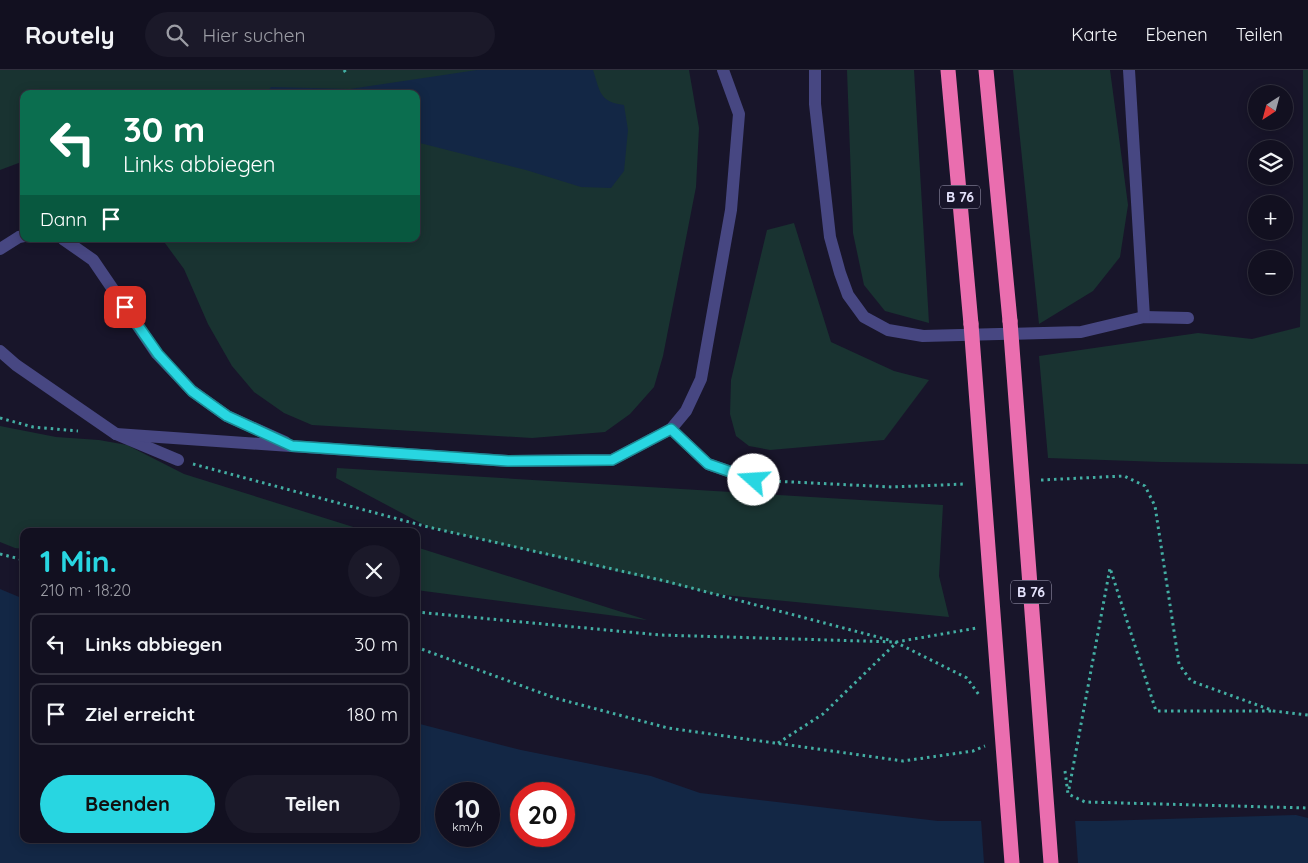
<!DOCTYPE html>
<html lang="de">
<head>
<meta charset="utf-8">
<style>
	body { margin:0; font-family:Quicksand,sans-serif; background:#1b1929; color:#f1f3f6; height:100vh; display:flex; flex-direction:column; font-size:19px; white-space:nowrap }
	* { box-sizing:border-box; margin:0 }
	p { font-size:16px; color:#9c9da5 }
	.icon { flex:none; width:28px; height:28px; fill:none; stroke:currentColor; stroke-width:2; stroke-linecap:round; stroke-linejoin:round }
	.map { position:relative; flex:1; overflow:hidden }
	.side { position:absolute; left:20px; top:458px; width:400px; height:315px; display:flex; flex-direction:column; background:#121020; border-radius:10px; box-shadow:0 2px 12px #0003,0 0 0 1px #31303e }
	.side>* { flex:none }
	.top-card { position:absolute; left:20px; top:20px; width:400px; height:152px; border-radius:10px; box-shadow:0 2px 12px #0003,0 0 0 1px #31303e; background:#0b6e4f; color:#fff; overflow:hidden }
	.needle { width:32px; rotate:216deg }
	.buttons { position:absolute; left:1248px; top:15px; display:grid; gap:10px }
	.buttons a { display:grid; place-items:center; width:45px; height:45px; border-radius:50%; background:#121020; box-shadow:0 2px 12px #0003,0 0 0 1px #31303e; font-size:25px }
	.speed { position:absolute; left:435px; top:712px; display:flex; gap:10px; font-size:25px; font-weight:700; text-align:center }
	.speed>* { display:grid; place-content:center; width:65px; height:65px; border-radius:50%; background:#121020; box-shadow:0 2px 12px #0003,0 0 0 1px #31303e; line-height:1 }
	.speed small { font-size:12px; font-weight:400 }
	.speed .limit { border:8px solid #d22; background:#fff; color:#111 }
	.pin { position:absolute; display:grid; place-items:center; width:42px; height:42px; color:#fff; margin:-21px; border-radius:10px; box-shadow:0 2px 8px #0006 }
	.me { position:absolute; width:55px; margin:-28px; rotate:289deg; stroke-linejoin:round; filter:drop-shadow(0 0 4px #0008) }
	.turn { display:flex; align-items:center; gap:18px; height:105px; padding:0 20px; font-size:22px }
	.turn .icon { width:65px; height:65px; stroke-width:2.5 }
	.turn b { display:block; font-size:35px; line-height:42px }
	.then { display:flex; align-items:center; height:48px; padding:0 20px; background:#0003; gap:10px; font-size:19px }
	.round { display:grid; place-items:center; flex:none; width:52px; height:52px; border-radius:26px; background:#1b1929 }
	.summary { display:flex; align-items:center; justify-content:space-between; height:85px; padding:0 20px }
	h1 { font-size:30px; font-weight:800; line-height:38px; color:#28d6e1 }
	.action { display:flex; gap:10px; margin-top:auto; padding:10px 20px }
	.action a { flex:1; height:58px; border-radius:30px; background:#28d6e1; color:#111; font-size:20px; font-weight:800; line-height:58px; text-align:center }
	.action a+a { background:#1b1929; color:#f1f3f6 }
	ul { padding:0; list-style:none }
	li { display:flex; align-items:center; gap:15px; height:62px; margin:0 10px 8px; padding:0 10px; border:2px solid #31303e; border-radius:10px }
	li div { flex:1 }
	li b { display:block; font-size:19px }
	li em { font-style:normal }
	header { display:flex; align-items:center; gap:30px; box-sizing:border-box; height:70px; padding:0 25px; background:#121020; border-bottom:1px solid #31303e }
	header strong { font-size:24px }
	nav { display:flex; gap:28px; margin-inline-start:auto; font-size:18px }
	.search { width:350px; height:45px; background:#1b1929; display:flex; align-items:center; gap:12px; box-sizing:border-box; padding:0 18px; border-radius:28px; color:#9c9da5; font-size:19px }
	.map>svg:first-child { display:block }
	.green { fill:#193331 }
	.water { fill:#132745; fill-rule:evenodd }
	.pier { fill:#18152a }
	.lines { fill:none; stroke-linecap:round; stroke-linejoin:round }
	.path { stroke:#43aea3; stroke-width:3; stroke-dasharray:2.5 4; stroke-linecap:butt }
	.minor { stroke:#474782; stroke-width:12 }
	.highway { stroke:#ea6eaf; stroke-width:15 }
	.highway-bridge { stroke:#ea6eaf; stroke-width:15 }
	.route-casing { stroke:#1a8b92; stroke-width:12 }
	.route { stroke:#28d6e1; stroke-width:9 }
	.labels { text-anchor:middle; stroke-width:5; stroke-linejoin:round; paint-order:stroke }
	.shield { fill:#18152a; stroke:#a7a4bc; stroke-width:1 }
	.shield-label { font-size:14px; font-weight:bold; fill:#e4e2fb }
</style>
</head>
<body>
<header>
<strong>Routely</strong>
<div class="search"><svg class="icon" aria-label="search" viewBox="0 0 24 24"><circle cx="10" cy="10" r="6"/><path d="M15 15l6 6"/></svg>Hier suchen</div>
<nav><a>Karte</a><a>Ebenen</a><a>Teilen</a></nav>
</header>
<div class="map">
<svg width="1308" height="793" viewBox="0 0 1308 793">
	<rect width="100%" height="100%" fill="#18152a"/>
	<!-- green -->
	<g class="green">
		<path d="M0,0H689L699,58L696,117L663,286L654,317L630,344L605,362L532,368L312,355L284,343L254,322L232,296L208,254L184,199L162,169H416V24H24V91L0,100Z"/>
		<path d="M847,0H914L929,253L885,241L864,215L853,163Z"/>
		<path d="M1013,0H1110L1128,135L1120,187L1093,221L1039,254Z"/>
		<path d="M1303,0H1308V394L1161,392L1048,388L1039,286L1198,263L1252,269L1300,257L1303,128Z"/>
		<path d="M794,153L831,272L894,301L929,310L884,370L770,380L749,376L736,366L730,344L731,310L767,160Z"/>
		<path d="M0,356L56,367L99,370L127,375L184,404L366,461H24V479L15,478L0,472Z"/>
		<path d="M337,398L943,435L939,506L949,547L714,524L428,457L336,408Z"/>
		<path d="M416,477L647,550L416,520Z"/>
	</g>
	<!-- water -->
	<g class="water">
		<path d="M477,0H593C600,21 599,32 624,35L628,60L624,101L611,118L581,117L526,100L416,72V24H265L271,17L350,19Z"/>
		<path d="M0,519L24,529V769H416V653L521,680L651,706L700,723L938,751H1100L1296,745L1308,748V793H0ZM446,724H489V766H446ZM521,724H564V766H521Z"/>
	</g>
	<!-- pier -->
	<path class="pier" d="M981,749H1075L1078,793H984Z"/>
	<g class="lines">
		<!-- path -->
		<g class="path">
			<path d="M344,0L346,3"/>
			<path d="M0,348L33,357L78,361"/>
			<path d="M193,394L428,457L665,511L889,570"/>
			<path d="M1041,410L1124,406L1145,416L1155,436L1179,594L1191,611L1274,641L1308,645"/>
			<path d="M772,411L892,417L965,414"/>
			<path d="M0,484L24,490"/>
			<path d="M416,542L660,565L896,572L977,558"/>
			<path d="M895,572L967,608L979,625"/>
			<path d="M416,577L555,628L668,658L903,691L973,681L985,676"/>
			<path d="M778,673L823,644L896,573"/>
			<path d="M1065,701L1068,724L1085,732L1308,738"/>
			<path d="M1069,719L1110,498L1156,641H1271"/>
		</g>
		<!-- minor -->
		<g class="minor">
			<path d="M815,0V34L830,167L840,203L848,225L864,247L888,260L923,266L1081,262L1144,247L1188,248"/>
			<path d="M1129,0L1144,247"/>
			<path d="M63,169L93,190L157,284L192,321L227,346L285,372"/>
			<path d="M0,179L19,167L24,166"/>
			<path d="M0,281L16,295L116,364L178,390"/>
			<path d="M671,359L708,394L754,410"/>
			<path d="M116,364L508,391L612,390L671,359L686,341L701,309L731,140L739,44L723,0"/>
		</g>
		<!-- highway -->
		<g class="highway">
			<path d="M948,0L971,254"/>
			<path d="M986,0L1010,251"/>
		</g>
		<!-- highway-bridge -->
		<g class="highway-bridge">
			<path d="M1010,251L1051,793"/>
			<path d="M971,254L1012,793"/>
		</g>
	</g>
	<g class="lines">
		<defs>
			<path id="route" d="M125,237L158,284L192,321L227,346L292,376L508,391L612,390L671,359L708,394L754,410"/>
		</defs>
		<!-- route casing -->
		<use href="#route" class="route-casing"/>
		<!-- route -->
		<use href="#route" class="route"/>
	</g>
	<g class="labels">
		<!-- shield labels -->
		<g class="shield">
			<rect x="940" y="115.5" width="40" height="23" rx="4"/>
			<rect x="1011" y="510.5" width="40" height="23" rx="4"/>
		</g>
		<g class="shield-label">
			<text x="960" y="132">B 76</text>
			<text x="1031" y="527">B 76</text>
		</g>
	</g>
</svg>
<div class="buttons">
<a><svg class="needle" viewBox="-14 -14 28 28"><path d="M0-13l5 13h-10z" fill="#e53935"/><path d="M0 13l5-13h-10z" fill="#9c9da5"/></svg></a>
<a><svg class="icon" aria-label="layers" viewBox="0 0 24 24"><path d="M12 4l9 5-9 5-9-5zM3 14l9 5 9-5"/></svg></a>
<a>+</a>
<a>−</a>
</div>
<div class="speed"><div>10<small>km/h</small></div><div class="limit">20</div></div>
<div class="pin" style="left:125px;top:237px;background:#d93025"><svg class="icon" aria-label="arrive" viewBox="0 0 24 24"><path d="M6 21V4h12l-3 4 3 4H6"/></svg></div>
<svg class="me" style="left:754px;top:410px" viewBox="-20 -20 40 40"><circle r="19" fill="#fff"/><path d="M0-13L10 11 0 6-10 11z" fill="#28d6e1"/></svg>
<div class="top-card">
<div class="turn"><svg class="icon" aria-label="left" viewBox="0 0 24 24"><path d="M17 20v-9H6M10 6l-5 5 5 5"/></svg><div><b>30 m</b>Links abbiegen</div></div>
<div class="then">Dann<svg class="icon" aria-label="arrive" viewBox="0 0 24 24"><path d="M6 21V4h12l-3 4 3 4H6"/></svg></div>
</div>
<section class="side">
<div class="summary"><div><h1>1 Min.</h1><p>210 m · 18:20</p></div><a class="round"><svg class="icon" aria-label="close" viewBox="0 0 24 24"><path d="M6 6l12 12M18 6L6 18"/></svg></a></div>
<ul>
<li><svg class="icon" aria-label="left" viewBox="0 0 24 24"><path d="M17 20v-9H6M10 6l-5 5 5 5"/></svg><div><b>Links abbiegen</b></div><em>30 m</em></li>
<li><svg class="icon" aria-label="arrive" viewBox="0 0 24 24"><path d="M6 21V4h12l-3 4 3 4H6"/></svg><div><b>Ziel erreicht</b></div><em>180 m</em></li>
</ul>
<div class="action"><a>Beenden</a><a>Teilen</a></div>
</section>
</div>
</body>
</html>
